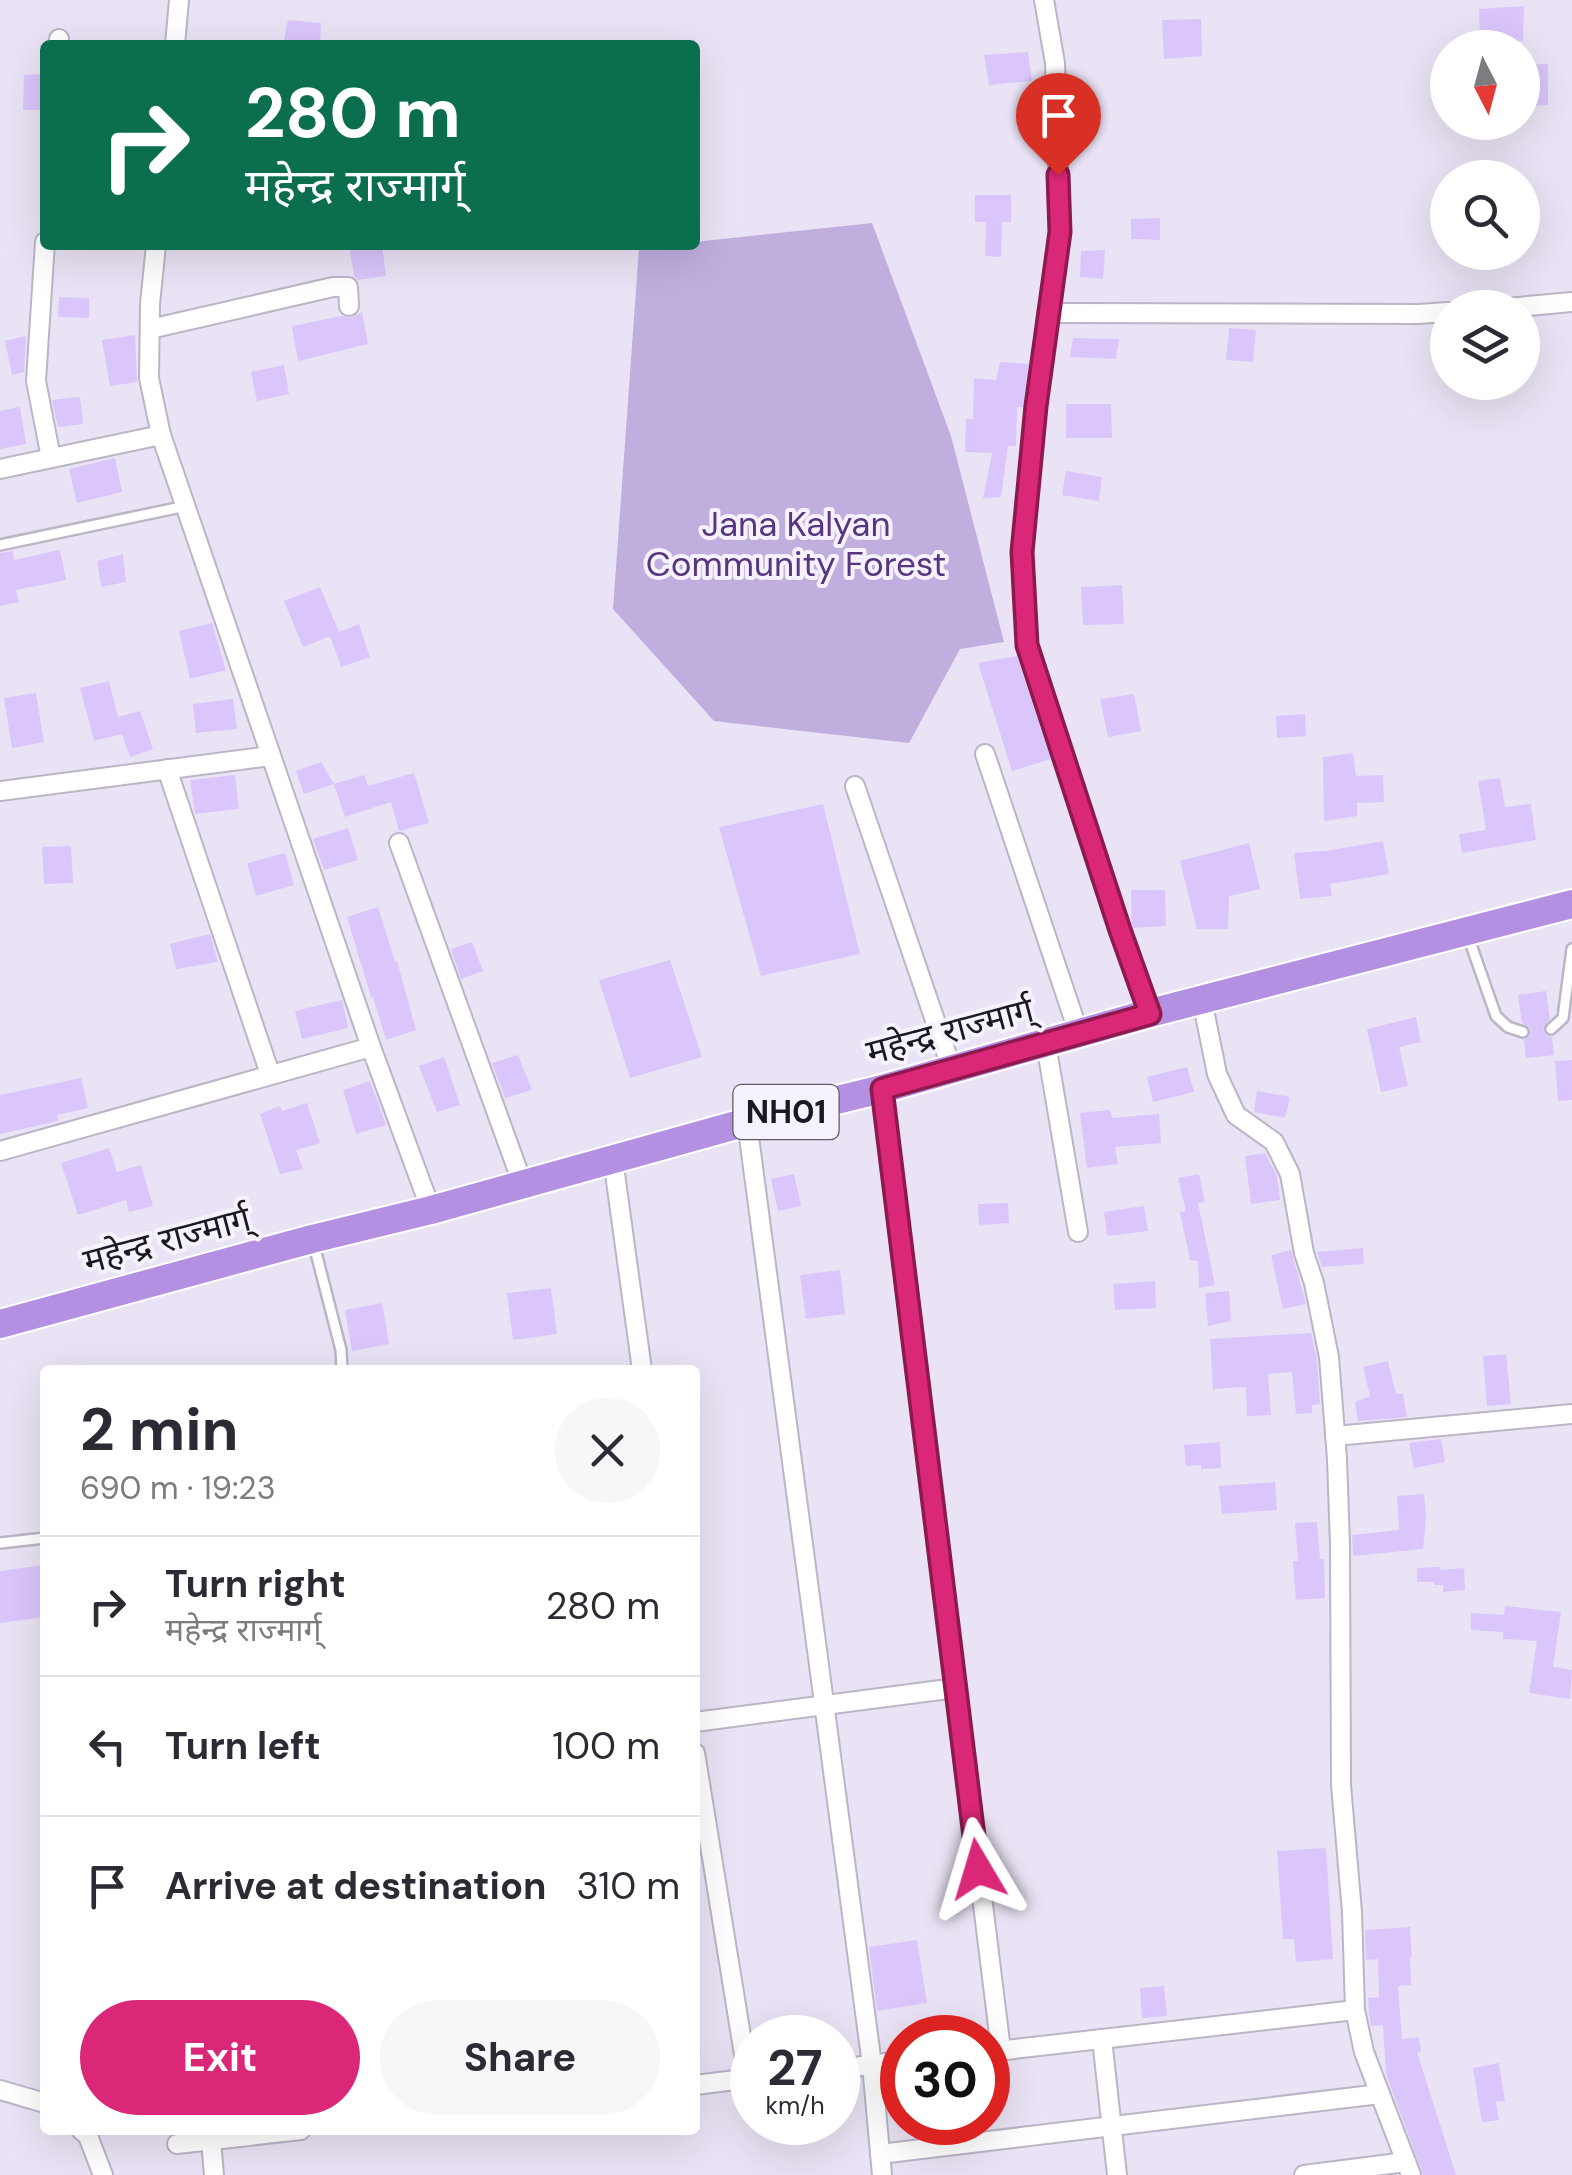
<!DOCTYPE html>
<html lang="en">
<head>
<meta charset="utf-8">
<style>
	body { margin:0; font-family:"DM Sans","Noto Sans Devanagari",sans-serif; background:#f7f7f7; color:#2b2b33; height:100vh; display:flex; flex-direction:column; font-size:38px; white-space:nowrap }
	* { box-sizing:border-box; margin:0 }
	p { font-size:32px; color:#7c7c81 }
	.icon { flex:none; width:55px; height:55px; fill:none; stroke:currentColor; stroke-width:2; stroke-linecap:round; stroke-linejoin:round }
	.map { position:relative; flex:1; overflow:hidden }
	.sheet { position:absolute; left:40px; top:1365px; width:660px; height:770px; display:flex; flex-direction:column; background:#fff; border-radius:10px; box-shadow:0 10px 40px #0002 }
	.sheet>* { flex:none }
	.guide { position:absolute; left:40px; top:40px; width:660px; height:210px; border-radius:10px; box-shadow:0 10px 40px #0002; background:#0b6e4f; color:#fff; overflow:hidden }
	.needle { width:65px; rotate:174deg }
	.controls { position:absolute; left:1430px; top:30px; display:grid; gap:20px }
	.controls a { display:grid; place-items:center; width:110px; height:110px; border-radius:50%; background:#fff; box-shadow:0 10px 40px #0002; font-size:50px }
	.speed { position:absolute; left:730px; top:2015px; display:flex; gap:20px; font-size:50px; font-weight:700; text-align:center }
	.speed>* { display:grid; place-content:center; width:130px; height:130px; border-radius:50%; background:#fff; box-shadow:0 10px 40px #0002; line-height:1 }
	.speed small { font-size:25px; font-weight:400 }
	.speed .limit { border:15px solid #d22; background:#fff; color:#111 }
	.pin { position:absolute; display:grid; place-items:center; width:85px; height:85px; color:#fff; margin:-102px -42px; border-radius:50% 50% 50% 0; rotate:-45deg; box-shadow:0 0 10px #0007 }
	.pin .icon { rotate:45deg }
	.me { position:absolute; width:110px; margin:-55px; rotate:353deg; stroke-linejoin:round; filter:drop-shadow(0 0 8px #0008) }
	.turn { display:flex; align-items:center; gap:35px; height:210px; padding:0 40px; font-size:45px }
	.turn .icon { width:130px; height:130px; stroke-width:2.5 }
	.turn b { display:block; font-size:70px; line-height:85px }
	.round { display:grid; place-items:center; flex:none; width:105px; height:105px; border-radius:52px; background:#f7f7f7 }
	.overview { display:flex; align-items:center; justify-content:space-between; height:170px; padding:0 40px }
	h1 { font-size:60px; font-weight:700; line-height:75px }
	.cta { display:flex; gap:20px; margin-top:auto; padding:20px 40px }
	.cta a { flex:1; height:115px; border-radius:60px; background:#db2777; color:#fff; font-size:40px; font-weight:700; line-height:115px; text-align:center }
	.cta a+a { background:#f7f7f7; color:#2b2b33 }
	ul { padding:0; list-style:none }
	li { display:flex; align-items:center; gap:30px; height:140px; padding:0 40px; border-top:2px solid #e1e1e2 }
	li div { flex:1 }
	li b { display:block; font-size:38px }
	li em { font-style:normal }
	.map>svg:first-child { display:block }
	.green { fill:#c0aedf }
	.building { fill:#dac6fb }
	.lines { fill:none; stroke-linecap:round; stroke-linejoin:round }
	.service-casing { stroke:#bbb5c6; stroke-width:14 }
	.minor-casing { stroke:#bbb5c6; stroke-width:22 }
	.trunk-casing { stroke:#fff; stroke-width:32 }
	.service { stroke:#fff; stroke-width:9 }
	.minor { stroke:#fff; stroke-width:18 }
	.trunk { stroke:#b390e2; stroke-width:28 }
	.route-casing { stroke:#8e194d; stroke-width:25 }
	.route { stroke:#db2777; stroke-width:18 }
	.labels { text-anchor:middle; stroke-width:8; stroke-linejoin:round; paint-order:stroke }
	.shield { fill:#f6f2fd; stroke:#5d5a62; stroke-width:2.5 }
	.shield-label { font-size:32px; font-weight:bold; fill:#1b191f }
	.park-label { font-size:35px; fill:#573581; stroke:#f6f2fd }
	.street-label { font-size:35px; fill:#1b191f; stroke:#f6f2fd }
</style>
</head>
<body>
<div class="map">
<svg width="1572" height="2175" viewBox="0 0 1572 2175">
	<rect width="100%" height="100%" fill="#eae3f5"/>
	<!-- green -->
	<path class="green" d="M872,223L951,436L1004,642L960,649L909,743L714,721L613,609L639,249L695,245V242Z"/>
	<!-- building -->
	<g class="building">
		<path d="M1524,6L1523,41L1480,43L1479,9Z"/>
		<path d="M1201,19L1202,56L1164,59L1162,20Z"/>
		<path d="M288,20L321,23L320,45H283Z"/>
		<path d="M1028,52L1032,81L989,85L984,55Z"/>
		<path d="M1548,64V105L1522,106V65Z"/>
		<path d="M45,74V110H23L24,75Z"/>
		<path d="M975,195H1011V222H1002L1001,257L985,256L986,222H975Z"/>
		<path d="M1160,218V240L1131,239V219Z"/>
		<path d="M349,245H382L386,276L358,280L354,276Z"/>
		<path d="M1105,250L1103,279L1080,277L1081,251Z"/>
		<path d="M59,297L89,298V318L58,317Z"/>
		<path d="M362,312L368,344L298,361L292,326L342,316L351,318Z"/>
		<path d="M1229,328L1256,330L1253,362L1226,360Z"/>
		<path d="M135,335L137,382L110,386L102,340Z"/>
		<path d="M26,336L24,372L12,375L5,341Z"/>
		<path d="M1073,338L1119,339L1116,359L1070,357Z"/>
		<path d="M1000,362L1029,364L1023,407H1017L1016,446H1008L1001,497L983,498L992,453L965,452L966,419H973L974,378L996,380Z"/>
		<path d="M284,365L289,394L257,401L251,372Z"/>
		<path d="M80,397L83,424L58,427L52,400Z"/>
		<path d="M1066,404H1111L1112,438H1066Z"/>
		<path d="M20,407L26,444L0,449V411Z"/>
		<path d="M115,458L122,492L77,503L69,469Z"/>
		<path d="M1066,471L1102,477L1099,501L1062,495Z"/>
		<path d="M60,550L66,580L16,590L19,602L0,606V553L13,551L14,560Z"/>
		<path d="M123,554L126,582L101,587L97,561Z"/>
		<path d="M1122,585L1124,624L1083,625L1081,587Z"/>
		<path d="M320,587L339,632L359,624L370,657L341,667L330,636L303,647L284,601Z"/>
		<path d="M212,623L226,670L190,679L179,631Z"/>
		<path d="M1017,656L1051,759L1012,771L978,663Z"/>
		<path d="M109,681L118,717L140,711L153,749L130,757L122,734L94,741L80,688Z"/>
		<path d="M36,693L44,742L12,748L4,698Z"/>
		<path d="M1134,694L1141,731L1108,737L1100,699Z"/>
		<path d="M233,699L237,729L196,733L193,704Z"/>
		<path d="M1305,714L1306,736L1277,738L1276,716Z"/>
		<path d="M1353,753L1356,776L1383,775L1384,802L1357,803V816L1324,821L1323,757Z"/>
		<path d="M321,762L334,784L304,794L296,771Z"/>
		<path d="M414,773L429,823L399,831L391,802L345,817L334,784L364,775L368,786Z"/>
		<path d="M235,775L239,809L195,814L190,780Z"/>
		<path d="M1500,778L1505,807L1531,804L1536,840L1462,853L1459,834L1486,830L1478,781Z"/>
		<path d="M823,804L860,954L761,976L719,827Z"/>
		<path d="M348,828L358,860L324,870L313,839Z"/>
		<path d="M1383,841L1389,874L1330,884L1332,896L1300,899L1294,853L1326,851Z"/>
		<path d="M1249,843L1260,889L1229,896L1228,929H1197L1180,861Z"/>
		<path d="M71,846L73,883L44,884L42,847Z"/>
		<path d="M285,853L294,885L256,896L247,863Z"/>
		<path d="M1131,890H1165L1166,926L1132,928Z"/>
		<path d="M378,907L395,962L397,961L416,1030L386,1040L373,997H371L347,917Z"/>
		<path d="M210,934L218,962L176,969L170,944Z"/>
		<path d="M472,942L483,971L461,979L451,949Z"/>
		<path d="M670,960L702,1057L630,1078L599,980Z"/>
		<path d="M1546,991L1550,1019L1543,1030L1546,1035L1552,1037L1554,1055L1526,1058L1524,1040L1529,1037L1531,1031L1528,1026L1522,1023L1518,995Z"/>
		<path d="M342,1000L348,1028L302,1039L295,1011Z"/>
		<path d="M1416,1017L1421,1042L1399,1047L1408,1086L1381,1092L1367,1029Z"/>
		<path d="M518,1055L532,1090L505,1098L492,1063Z"/>
		<path d="M444,1057L460,1105L437,1112L419,1066Z"/>
		<path d="M1572,1060V1100L1558,1101L1555,1061Z"/>
		<path d="M1187,1067L1194,1092L1153,1102L1147,1077Z"/>
		<path d="M81,1078L88,1108L57,1115L58,1121L0,1134V1095Z"/>
		<path d="M370,1081L386,1125L356,1134L343,1090Z"/>
		<path d="M1257,1091L1290,1097L1285,1118L1254,1112Z"/>
		<path d="M307,1103L320,1143L296,1150L303,1169L280,1174L260,1114L280,1106L282,1111Z"/>
		<path d="M1110,1110L1112,1118L1159,1114L1161,1143L1115,1147L1118,1164L1087,1168L1080,1113Z"/>
		<path d="M109,1148L117,1172L141,1165L153,1206L129,1212L126,1200L78,1215L61,1163Z"/>
		<path d="M1265,1153L1277,1176L1280,1200L1251,1204L1245,1156Z"/>
		<path d="M794,1174L801,1206L778,1211L771,1179Z"/>
		<path d="M1199,1174L1205,1202L1198,1203L1215,1285L1199,1288L1198,1261L1190,1260L1180,1212L1186,1211L1178,1178Z"/>
		<path d="M1008,1203L1009,1223L979,1225L978,1204Z"/>
		<path d="M1144,1206L1148,1231L1107,1236L1104,1212Z"/>
		<path d="M1363,1248L1364,1264L1322,1267L1317,1252Z"/>
		<path d="M1291,1250L1306,1304L1283,1309L1271,1255Z"/>
		<path d="M840,1270L845,1314L806,1319L800,1275Z"/>
		<path d="M1155,1281L1156,1308L1115,1310L1113,1284Z"/>
		<path d="M551,1288L557,1334L513,1340L507,1293Z"/>
		<path d="M1229,1291L1231,1321L1208,1326L1205,1293Z"/>
		<path d="M382,1303L389,1344L352,1351L345,1310Z"/>
		<path d="M1311,1333L1317,1359L1320,1404L1312,1405V1413L1296,1414L1292,1372L1268,1374L1271,1415L1247,1416L1246,1387L1213,1389L1210,1339Z"/>
		<path d="M1506,1354L1511,1404L1487,1406L1483,1356Z"/>
		<path d="M1388,1361L1396,1394H1403L1407,1417L1358,1421L1355,1402L1370,1396L1363,1367Z"/>
		<path d="M1441,1439L1445,1462L1414,1468L1409,1443Z"/>
		<path d="M1220,1442L1221,1468L1201,1469V1465L1186,1466L1184,1445Z"/>
		<path d="M1275,1482L1277,1510L1222,1514L1219,1486Z"/>
		<path d="M1424,1494L1426,1517L1423,1549L1353,1556L1352,1535L1399,1530L1397,1496Z"/>
		<path d="M1317,1522L1320,1559H1324L1325,1598L1296,1600L1293,1561H1298L1295,1523Z"/>
		<path d="M45,1565V1617L0,1623V1571Z"/>
		<path d="M1440,1567V1570L1464,1568L1465,1590L1443,1592V1585H1434V1582H1417V1568Z"/>
		<path d="M1505,1606L1561,1612L1553,1667L1572,1670L1570,1699L1529,1693L1537,1641L1503,1639V1632L1471,1630V1613L1504,1615Z"/>
		<path d="M1326,1848L1333,1959L1296,1962L1294,1939H1283L1277,1851Z"/>
		<path d="M1410,1927L1412,1957H1410L1411,1985L1398,1986L1402,2039L1419,2037L1421,2052H1417L1456,2175H1423L1386,2074L1383,2025L1371,2026L1369,2015L1368,1998L1379,1997L1378,1959L1366,1960L1365,1930Z"/>
		<path d="M917,1940L927,2003L877,2011L869,1947Z"/>
		<path d="M1164,1986L1167,2016L1142,2018L1140,1988Z"/>
		<path d="M1499,2063L1505,2101L1496,2102L1499,2120L1482,2122L1473,2068Z"/>
	</g>
	<g class="lines">
		<defs>
			<g id="service">
				<path d="M0,545L186,506"/>
				<path d="M1468,936L1496,1016L1508,1027L1523,1032"/>
				<path d="M1551,1029L1563,1018L1572,949"/>
				<path d="M313,1241L341,1350L342,1370"/>
				<path d="M0,1543L45,1538"/>
			</g>
			<g id="minor">
				<path d="M1044,0L1055,63L1060,232L1036,406L1022,552L1027,645L1120,930L1150,1013"/>
				<path d="M58,45L59,39"/>
				<path d="M175,45L179,0"/>
				<path d="M45,242L36,381L51,458"/>
				<path d="M156,245L150,304L149,378L161,435L371,1047L431,1210"/>
				<path d="M1506,308L1572,302"/>
				<path d="M1049,313L1418,314L1448,312"/>
				<path d="M150,329L333,287H348L349,306"/>
				<path d="M0,469L161,435"/>
				<path d="M985,754L1079,1034"/>
				<path d="M167,769L270,1074"/>
				<path d="M855,786L952,1070"/>
				<path d="M0,791L271,756"/>
				<path d="M399,843L523,1185"/>
				<path d="M1202,1000L1217,1074L1236,1115L1274,1142L1290,1174L1304,1253L1314,1283L1329,1357L1337,1459L1340,1545L1341,1785L1352,1912L1355,2010L1364,2052L1411,2175"/>
				<path d="M1046,1044L1078,1232"/>
				<path d="M882,1089L1001,2050"/>
				<path d="M747,1122L872,2065L882,2175"/>
				<path d="M0,1151L371,1047"/>
				<path d="M613,1159L642,1370"/>
				<path d="M1335,1436L1572,1414"/>
				<path d="M695,1722L956,1688"/>
				<path d="M695,1753L748,2079"/>
				<path d="M1102,2039L1117,2175"/>
				<path d="M988,2052L1355,2010"/>
				<path d="M838,2069L902,2061"/>
				<path d="M695,2085L752,2078"/>
				<path d="M0,2090L45,2103"/>
				<path d="M81,2130L88,2136L103,2175"/>
				<path d="M211,2140L214,2175"/>
				<path d="M177,2144L301,2130"/>
				<path d="M880,2154L1380,2094"/>
				<path d="M1304,2175L1406,2162"/>
			</g>
			<path id="trunk" d="M0,1324L312,1239L431,1210L747,1122L882,1089L1150,1013L1572,904"/>
		</defs>
		<!-- service casing -->
		<use href="#service" class="service-casing"/>
		<!-- minor casing -->
		<use href="#minor" class="minor-casing"/>
		<!-- trunk casing -->
		<use href="#trunk" class="trunk-casing"/>
		<!-- service -->
		<use href="#service" class="service"/>
		<!-- minor -->
		<use href="#minor" class="minor"/>
		<!-- trunk -->
		<use href="#trunk" class="trunk"/>
	</g>
	<g class="lines">
		<defs>
			<path id="route" d="M978,1869L882,1089L1150,1014L1120,930L1027,645L1022,552L1036,406L1060,232L1058,175"/>
		</defs>
		<!-- route casing -->
		<use href="#route" class="route-casing"/>
		<!-- route -->
		<use href="#route" class="route"/>
	</g>
	<g class="labels">
		<!-- shield labels -->
		<rect class="shield" x="733.5" y="1085" width="105" height="54" rx="8"/>
		<g class="shield-label">
			<text x="786" y="1123">NH01</text>
		</g>
		<!-- park labels -->
		<g class="park-label">
			<text x="796" y="536">Jana Kalyan<tspan x="796" dy="40">Community Forest</tspan></text>
		</g>
		<!-- street labels -->
		<g class="street-label">
			<text transform="translate(950 1031) rotate(-15)" y="12">महेन्द्र राज्मार्ग्</text>
			<text transform="translate(167 1240) rotate(-15)" y="12">महेन्द्र राज्मार्ग्</text>
		</g>
	</g>
</svg>
<div class="controls">
<a><svg class="needle" viewBox="-14 -14 28 28"><path d="M0-13l5 13h-10z" fill="#e53935"/><path d="M0 13l5-13h-10z" fill="#7c7c81"/></svg></a>
<a><svg class="icon" aria-label="search" viewBox="0 0 24 24"><circle cx="10" cy="10" r="6"/><path d="M15 15l6 6"/></svg></a>
<a><svg class="icon" aria-label="layers" viewBox="0 0 24 24"><path d="M12 4l9 5-9 5-9-5zM3 14l9 5 9-5"/></svg></a>
</div>
<div class="speed"><div>27<small>km/h</small></div><div class="limit">30</div></div>
<div class="pin" style="left:1058px;top:175px;background:#d93025"><svg class="icon" aria-label="arrive" viewBox="0 0 24 24"><path d="M6 21V4h12l-3 4 3 4H6"/></svg></div>
<svg class="me" style="left:978px;top:1869px" viewBox="-20 -20 40 40"><path d="M0-17L14 15 0 8-14 15z" fill="#db2777" stroke="#fff" stroke-width="4"/></svg>
<div class="guide">
<div class="turn"><svg class="icon" aria-label="right" viewBox="0 0 24 24"><path d="M7 20v-9h11M14 6l5 5-5 5"/></svg><div><b>280 m</b>महेन्द्र राज्मार्ग्</div></div>
</div>
<section class="sheet">
<div class="overview"><div><h1>2 min</h1><p>690 m · 19:23</p></div><a class="round"><svg class="icon" aria-label="close" viewBox="0 0 24 24"><path d="M6 6l12 12M18 6L6 18"/></svg></a></div>
<ul>
<li><svg class="icon" aria-label="right" viewBox="0 0 24 24"><path d="M7 20v-9h11M14 6l5 5-5 5"/></svg><div><b>Turn right</b><p>महेन्द्र राज्मार्ग्</p></div><em>280 m</em></li>
<li><svg class="icon" aria-label="left" viewBox="0 0 24 24"><path d="M17 20v-9H6M10 6l-5 5 5 5"/></svg><div><b>Turn left</b></div><em>100 m</em></li>
<li><svg class="icon" aria-label="arrive" viewBox="0 0 24 24"><path d="M6 21V4h12l-3 4 3 4H6"/></svg><div><b>Arrive at destination</b></div><em>310 m</em></li>
</ul>
<div class="cta"><a>Exit</a><a>Share</a></div>
</section>
</div>
</body>
</html>
